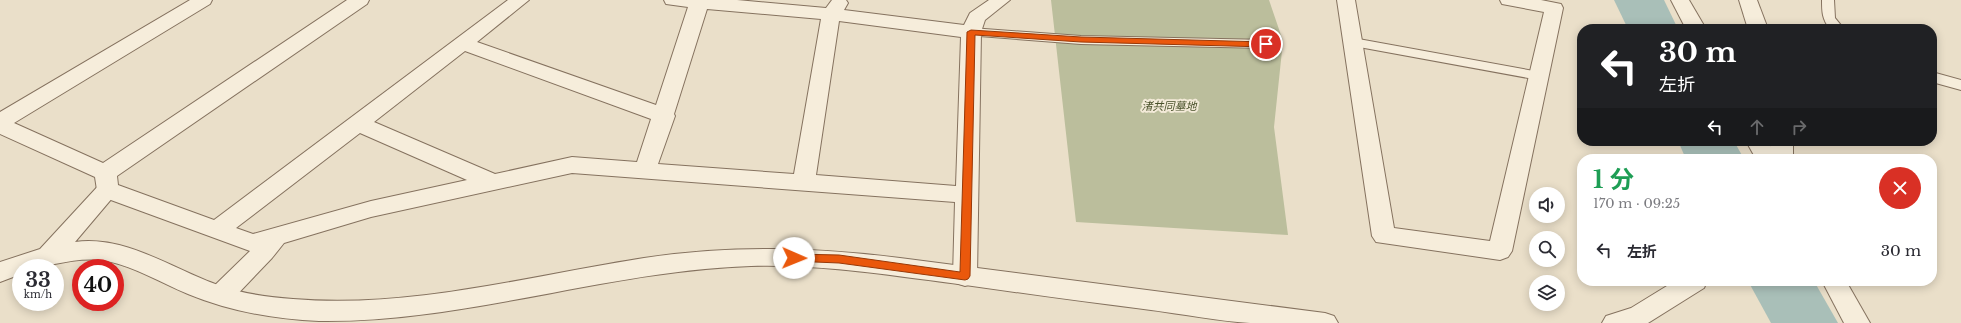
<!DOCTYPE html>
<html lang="ja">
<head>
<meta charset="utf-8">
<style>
	body { margin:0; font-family:"Libre Baskerville","Noto Sans JP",serif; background:#f7f7f7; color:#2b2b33; height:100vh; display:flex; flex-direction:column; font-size:15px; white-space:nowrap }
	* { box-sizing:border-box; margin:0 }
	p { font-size:13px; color:#7c7c81 }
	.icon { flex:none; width:22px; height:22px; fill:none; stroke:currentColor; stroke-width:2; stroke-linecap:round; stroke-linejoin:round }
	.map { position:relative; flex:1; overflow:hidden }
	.panel { position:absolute; left:1577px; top:154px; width:360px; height:132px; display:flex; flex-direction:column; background:#fff; border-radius:16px; box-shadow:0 2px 10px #0003 }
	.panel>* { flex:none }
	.hud { position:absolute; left:1577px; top:24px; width:360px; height:122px; border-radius:16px; box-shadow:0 2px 10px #0003; background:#202124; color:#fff; overflow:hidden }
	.tools { position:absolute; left:1529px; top:187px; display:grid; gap:8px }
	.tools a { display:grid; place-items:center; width:36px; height:36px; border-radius:50%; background:#fff; box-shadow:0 2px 10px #0003; font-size:20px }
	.speed { position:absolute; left:12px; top:259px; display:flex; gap:8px; font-size:20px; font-weight:700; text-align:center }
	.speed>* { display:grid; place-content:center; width:52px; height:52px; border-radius:50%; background:#fff; box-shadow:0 2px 10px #0003; line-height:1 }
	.speed small { font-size:10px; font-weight:400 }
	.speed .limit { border:6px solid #d22; background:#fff; color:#111 }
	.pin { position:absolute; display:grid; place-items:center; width:34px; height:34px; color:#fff; margin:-17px; border:2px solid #fff; border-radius:50%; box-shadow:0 1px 4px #0007 }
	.me { position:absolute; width:44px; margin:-22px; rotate:91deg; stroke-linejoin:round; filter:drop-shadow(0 0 3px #0008) }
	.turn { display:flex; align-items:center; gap:14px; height:84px; padding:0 16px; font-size:18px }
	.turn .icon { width:52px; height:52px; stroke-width:2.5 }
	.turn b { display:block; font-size:28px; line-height:34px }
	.lanes { display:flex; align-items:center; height:38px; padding:0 16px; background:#0003; justify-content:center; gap:20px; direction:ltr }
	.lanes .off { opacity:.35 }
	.round { display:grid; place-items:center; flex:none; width:42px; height:42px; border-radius:21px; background:#f7f7f7 }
	.head { display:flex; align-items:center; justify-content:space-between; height:68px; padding:0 16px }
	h1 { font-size:24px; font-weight:700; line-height:30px; color:#1e9e55 }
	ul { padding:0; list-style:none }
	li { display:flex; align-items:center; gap:12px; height:56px; padding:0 16px }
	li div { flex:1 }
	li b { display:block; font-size:15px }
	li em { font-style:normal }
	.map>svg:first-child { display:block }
	.cemetery { fill:#bbbe9c }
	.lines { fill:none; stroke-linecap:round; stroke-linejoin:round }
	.river { fill:#a9bfb8; fill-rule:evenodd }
	.service-casing { stroke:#85725f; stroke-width:2 }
	.minor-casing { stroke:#85725f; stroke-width:2 }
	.tertiary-casing { stroke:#85725f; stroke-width:2 }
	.service { fill:#f6eddb; fill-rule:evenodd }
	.minor { fill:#f6eddb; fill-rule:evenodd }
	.tertiary { fill:#f6eddb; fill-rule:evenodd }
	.route { fill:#ea580c; stroke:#983908 }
	.labels { text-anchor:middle; stroke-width:4; stroke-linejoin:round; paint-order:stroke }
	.park-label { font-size:11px; font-style:italic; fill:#49512a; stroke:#f3ead8 }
</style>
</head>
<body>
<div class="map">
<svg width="1961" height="323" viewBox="0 0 1961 323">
	<rect width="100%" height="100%" fill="#eadfc9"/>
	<!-- cemetery -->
	<path class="cemetery" d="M1051,0H1269L1283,41L1274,127L1288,235L1076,222Z"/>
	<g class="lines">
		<!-- river -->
		<g class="river">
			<path d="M1614,0H1664L1678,29H1628Z"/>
			<path d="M1678,141H1734L1744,159H1686Z"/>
			<path d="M1748,281H1814L1838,323H1771Z"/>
		</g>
		<defs>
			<g id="service">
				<path d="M1822,0H1834L1835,18L1844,29H1830C1822,19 1822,12 1822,0Z"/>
				<path d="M971,28L1081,36L1267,40L1272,41L1274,44L1272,47L1267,48L1081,44L966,35L964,32L966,29Z"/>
				<path d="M1353,38L1539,72L1544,73L1546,76L1544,79L1539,80L1348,45L1346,42L1348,39Z"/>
				<path d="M1932,72L1961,80V90L1932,82Z"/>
			</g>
			<g id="minor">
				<path d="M190,0H212L210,4L14,123L103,163L347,0H369L367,4L117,176L118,185L214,220L508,0H529L477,42L656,105L688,7L666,4L664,0H737L826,8L832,0H846L848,3L844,10L964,25L970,13L989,0H1010L985,20L981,32L977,276L974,283L965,286L956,283L953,276L955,202L572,173L371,217L284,243L272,258L230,302L221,305L212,302L209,295L212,288L250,251L100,196L97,190L95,177L0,134V112ZM707,9L821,19L794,174L658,164L675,116L674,114ZM839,21L961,37L956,186L816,175ZM465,51L651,119L637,162L572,157L495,174L374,122ZM360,133L467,180L371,201L253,234L236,228Z"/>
				<path d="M1337,0H1355L1394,228L1490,241L1544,12L1502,4L1500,0H1541L1561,4L1563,8L1512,251L1508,257L1500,260L1376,242L1372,236Z"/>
				<path d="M1671,0H1689L1706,29H1686Z"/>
				<path d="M1746,141H1768L1778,159H1756Z"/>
				<path d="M1822,281H1846L1870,323H1844Z"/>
			</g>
			<g id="tertiary">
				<path d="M1739,0H1757L1768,29H1748Z"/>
				<path d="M1771,141H1793V156L1791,159H1769L1771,156Z"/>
				<path d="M108,182L116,184L119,190L75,242C125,235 173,269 218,285C242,294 268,297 293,299C411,309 528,276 644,258C731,245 812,247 900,258L1325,313L1334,316L1338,323C1309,323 1279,323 1250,323C1217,321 1183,314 1151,310C1086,302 1022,293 958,284C889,275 820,264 751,266C605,271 465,323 319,321C274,319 229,311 188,294C161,283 136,267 107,261C78,255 50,268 21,268V274L0,282V262L40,249L100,184Z"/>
				<path d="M1675,281H1707L1704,288L1648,323H1602L1606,316L1631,308Z"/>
			</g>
		</defs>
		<!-- service casing -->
		<use href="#service" class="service-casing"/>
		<!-- minor casing -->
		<use href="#minor" class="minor-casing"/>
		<!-- tertiary casing -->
		<use href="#tertiary" class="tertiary-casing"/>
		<!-- service -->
		<use href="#service" class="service"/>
		<!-- minor -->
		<use href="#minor" class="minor"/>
		<!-- tertiary -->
		<use href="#tertiary" class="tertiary"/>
	</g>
	<!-- route -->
	<path class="route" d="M971,30L1081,37L1266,42L1271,44L1266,47L1081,42L975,35L970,276L968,279L965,280L839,263L791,261L789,258L791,256L794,254L839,255L960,272L967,32Z"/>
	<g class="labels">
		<!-- park labels -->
		<g class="park-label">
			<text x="1169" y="110">渚共同墓地</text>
		</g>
	</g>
</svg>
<div class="tools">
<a><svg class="icon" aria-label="sound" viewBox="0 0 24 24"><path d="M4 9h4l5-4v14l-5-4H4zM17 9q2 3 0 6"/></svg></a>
<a><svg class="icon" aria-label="search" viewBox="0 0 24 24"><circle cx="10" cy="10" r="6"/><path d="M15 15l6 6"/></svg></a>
<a><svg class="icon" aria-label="layers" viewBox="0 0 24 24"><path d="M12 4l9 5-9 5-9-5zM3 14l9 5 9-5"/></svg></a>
</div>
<div class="speed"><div>33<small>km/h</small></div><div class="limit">40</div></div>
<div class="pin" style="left:1266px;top:44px;background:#d93025"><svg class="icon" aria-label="arrive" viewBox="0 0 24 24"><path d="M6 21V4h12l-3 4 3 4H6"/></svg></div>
<svg class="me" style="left:794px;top:258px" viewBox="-20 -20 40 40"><circle r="19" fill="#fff"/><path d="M0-13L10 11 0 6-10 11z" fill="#ea580c"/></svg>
<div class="hud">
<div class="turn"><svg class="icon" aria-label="left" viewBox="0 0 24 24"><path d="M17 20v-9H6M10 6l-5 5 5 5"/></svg><div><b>30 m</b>左折</div></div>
<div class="lanes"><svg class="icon" aria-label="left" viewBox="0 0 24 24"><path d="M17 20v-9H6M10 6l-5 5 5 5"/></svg><svg class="icon off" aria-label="ahead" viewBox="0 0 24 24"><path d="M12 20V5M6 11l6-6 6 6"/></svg><svg class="icon off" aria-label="right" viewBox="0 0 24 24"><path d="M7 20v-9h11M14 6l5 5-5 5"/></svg></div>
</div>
<section class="panel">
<div class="head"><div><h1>1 分</h1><p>170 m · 09:25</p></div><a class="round" style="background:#d93025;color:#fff"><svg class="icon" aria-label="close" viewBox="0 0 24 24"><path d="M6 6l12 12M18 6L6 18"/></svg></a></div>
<ul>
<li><svg class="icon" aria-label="left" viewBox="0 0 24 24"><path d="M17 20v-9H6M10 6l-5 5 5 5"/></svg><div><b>左折</b></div><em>30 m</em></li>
</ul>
</section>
</div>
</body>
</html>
